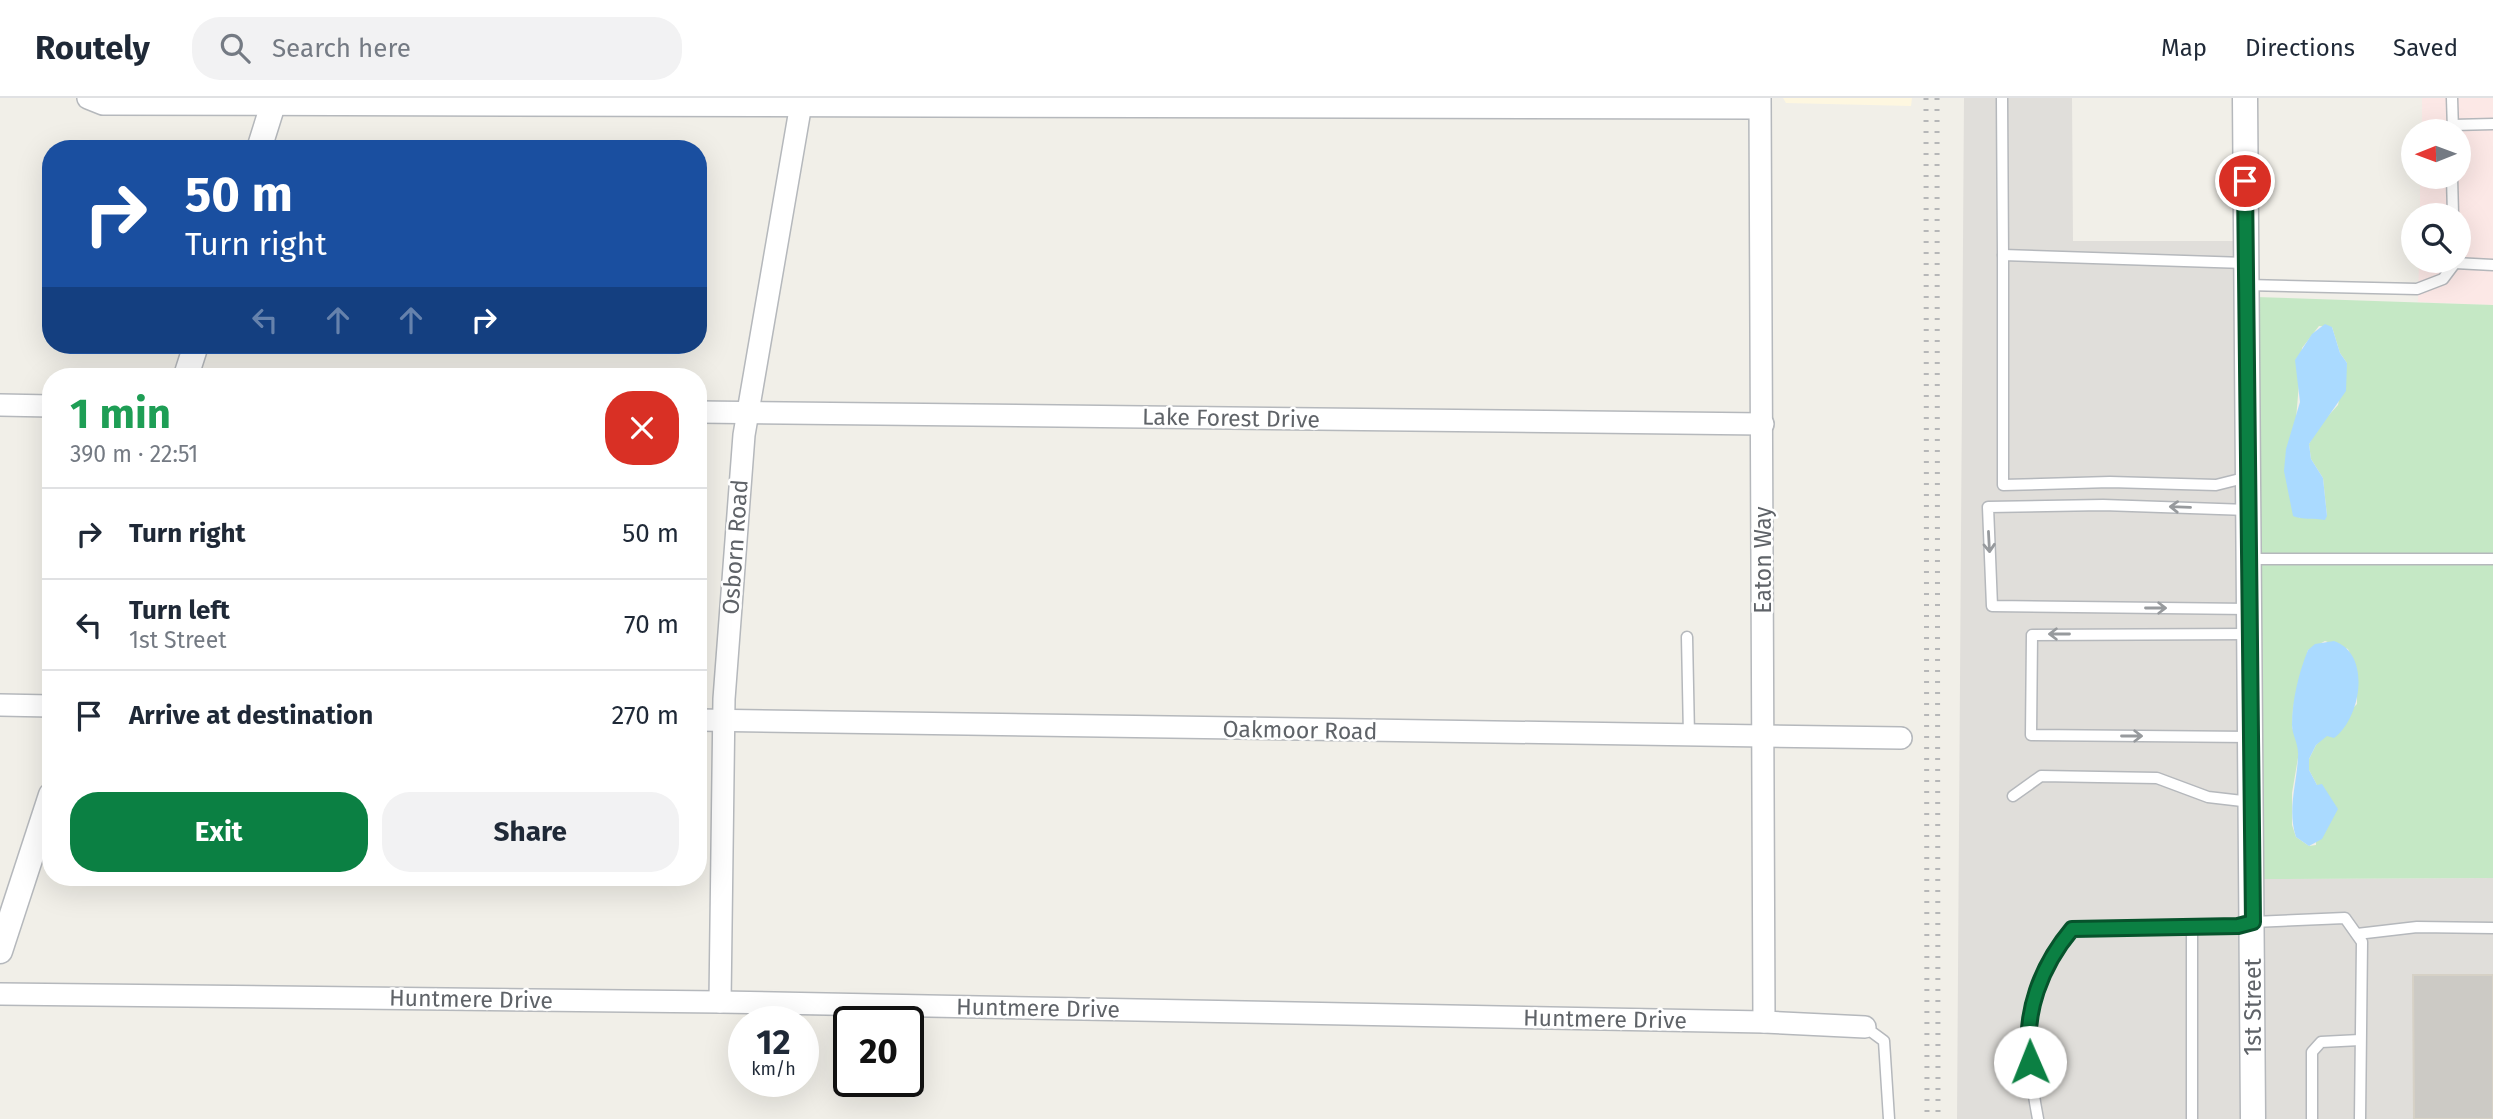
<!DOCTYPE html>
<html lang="en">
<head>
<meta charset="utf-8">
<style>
	body { margin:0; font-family:"Fira Sans",sans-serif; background:#f2f2f3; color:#1f2937; height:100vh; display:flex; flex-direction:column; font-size:26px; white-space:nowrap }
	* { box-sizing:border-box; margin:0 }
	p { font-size:23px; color:#747a83 }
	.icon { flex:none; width:38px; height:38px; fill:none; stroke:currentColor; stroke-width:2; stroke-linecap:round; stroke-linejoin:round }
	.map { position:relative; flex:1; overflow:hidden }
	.side { position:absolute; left:42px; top:270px; width:665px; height:518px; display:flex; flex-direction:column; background:#fff; border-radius:28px; box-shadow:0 7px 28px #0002 }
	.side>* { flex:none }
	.guide { position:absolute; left:42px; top:42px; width:665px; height:214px; border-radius:28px; box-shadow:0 7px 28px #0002; background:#1a4fa0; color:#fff; overflow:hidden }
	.needle { width:46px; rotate:269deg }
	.buttons { position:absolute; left:2401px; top:21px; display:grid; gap:14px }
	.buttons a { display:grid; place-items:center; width:70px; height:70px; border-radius:50%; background:#fff; box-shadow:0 7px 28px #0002; font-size:35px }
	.speed { position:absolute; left:728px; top:908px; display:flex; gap:14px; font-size:35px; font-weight:700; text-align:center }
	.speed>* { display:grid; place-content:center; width:91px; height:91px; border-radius:50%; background:#fff; box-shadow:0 7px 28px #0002; line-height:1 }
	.speed small { font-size:18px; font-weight:400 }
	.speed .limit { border:4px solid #111; border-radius:10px; background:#fff; color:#111 }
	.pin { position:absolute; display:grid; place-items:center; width:60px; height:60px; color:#fff; margin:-30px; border:4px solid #fff; border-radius:50%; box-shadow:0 2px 7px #0007 }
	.me { position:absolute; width:77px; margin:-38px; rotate:359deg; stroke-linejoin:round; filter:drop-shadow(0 0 5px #0008) }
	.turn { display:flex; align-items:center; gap:24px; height:147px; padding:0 28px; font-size:32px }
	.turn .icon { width:91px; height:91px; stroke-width:2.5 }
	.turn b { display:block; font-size:49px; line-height:60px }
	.lanes { display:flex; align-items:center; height:66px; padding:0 28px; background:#0003; justify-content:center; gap:35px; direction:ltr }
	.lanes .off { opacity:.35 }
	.round { display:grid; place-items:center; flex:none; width:74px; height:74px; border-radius:28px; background:#f2f2f3 }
	.summary { display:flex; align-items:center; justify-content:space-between; height:119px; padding:0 28px }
	h1 { font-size:42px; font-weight:700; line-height:52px; color:#1e9e55 }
	.button { display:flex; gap:14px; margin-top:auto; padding:14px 28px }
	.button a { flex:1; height:80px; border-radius:28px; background:#0b8043; color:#fff; font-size:28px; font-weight:700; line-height:80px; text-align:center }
	.button a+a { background:#f2f2f3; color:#1f2937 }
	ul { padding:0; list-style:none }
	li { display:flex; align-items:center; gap:21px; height:91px; padding:0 28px; border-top:2px solid #e0e1e3 }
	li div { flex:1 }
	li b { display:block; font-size:26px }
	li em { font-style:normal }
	header { display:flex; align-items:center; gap:42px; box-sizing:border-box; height:98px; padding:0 35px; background:#fff; border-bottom:2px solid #e0e1e3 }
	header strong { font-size:33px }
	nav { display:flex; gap:38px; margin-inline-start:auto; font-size:24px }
	.search { width:490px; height:63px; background:#f2f2f3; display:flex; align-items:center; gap:18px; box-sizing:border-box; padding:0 24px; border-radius:28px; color:#747a83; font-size:26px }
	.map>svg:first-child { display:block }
	.commercial { fill:#fef7e0 }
	.industrial { fill:#e0deda }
	.medical { fill:#fce8e6 }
	.green { fill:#c5e8c5; fill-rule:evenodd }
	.water { fill:#aadaff }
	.building { fill:#cccac5; stroke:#d6d1c6; stroke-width:2 }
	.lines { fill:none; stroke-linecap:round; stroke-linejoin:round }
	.service-casing { stroke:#b5b8bc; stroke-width:13 }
	.minor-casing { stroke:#b5b8bc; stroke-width:24 }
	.tertiary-casing { stroke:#b5b8bc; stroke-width:27 }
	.service { stroke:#fff; stroke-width:10 }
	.minor { stroke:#fff; stroke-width:21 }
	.tertiary { stroke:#fff; stroke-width:24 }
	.rail { stroke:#b6b7b8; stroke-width:5; stroke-dasharray:2 9; stroke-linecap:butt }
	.oneway { stroke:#979a9d }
	.route-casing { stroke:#07532c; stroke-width:18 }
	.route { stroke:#0b8043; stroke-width:12 }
	.labels { text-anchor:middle; stroke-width:5; stroke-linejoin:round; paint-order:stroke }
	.street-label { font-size:23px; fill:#5f6368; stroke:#fff }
</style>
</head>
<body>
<header>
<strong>Routely</strong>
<div class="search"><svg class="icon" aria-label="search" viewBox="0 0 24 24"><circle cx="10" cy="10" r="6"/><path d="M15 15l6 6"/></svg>Search here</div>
<nav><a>Map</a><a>Directions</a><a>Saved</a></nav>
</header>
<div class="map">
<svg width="2493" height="1021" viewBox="0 0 2493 1021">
	<rect width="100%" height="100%" fill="#f1efe8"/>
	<!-- commercial -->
	<path class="commercial" d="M1783,0H1912L1911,8L1786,5Z"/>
	<!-- industrial -->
	<path class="industrial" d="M1964,0H2072L2073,143H2256L2260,781L2493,780V1021H1957Z"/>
	<!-- medical -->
	<path class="medical" d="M2422,0H2493V207L2418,204L2419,163H2459V117H2420V79H2459V33H2422Z"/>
	<!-- green -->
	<path class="green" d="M2255,199L2493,207V780L2260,781ZM2319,228L2332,229L2340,255L2347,265L2338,307L2319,328L2309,346L2311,361L2323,380L2327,418L2299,420L2296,321L2302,250ZM2325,543L2348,551L2357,573V606L2316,647L2309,661V672L2317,687L2316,747L2309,748L2296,739L2292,727V695L2299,654L2297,638L2292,630L2293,610L2308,552Z"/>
	<!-- water -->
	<g class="water">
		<path d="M2325,226L2332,229L2340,255L2347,265L2346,293L2309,346L2311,361L2323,380L2327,418L2325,422C2314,420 2302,422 2293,418L2284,373L2286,351L2300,304L2295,262L2312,236Z"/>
		<path d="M2334,543C2372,556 2361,620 2334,640L2327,638L2316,647L2309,661V672L2317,687L2322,686L2338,711L2322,741L2309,748L2296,739C2287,711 2297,686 2298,658C2299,646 2292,637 2292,627C2292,602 2299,574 2308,552L2315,546Z"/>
	</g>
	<!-- building -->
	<path class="building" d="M2413,877H2493V1021H2414Z"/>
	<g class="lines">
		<defs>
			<g id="service">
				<path d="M2002,0L2003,157"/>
				<path d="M2452,0L2453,32"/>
				<path d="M2453,27L2493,26"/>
				<path d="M2452,79L2453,117"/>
				<path d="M2455,163V165L2493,167"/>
				<path d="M2245,165L2003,157V387L2110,384L2216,387L2248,379"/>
				<path d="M2247,187L2417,191L2443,181L2455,165"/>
				<path d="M2248,412L2103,407L1988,409L1992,508L2249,511"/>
				<path d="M2249,461H2493"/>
				<path d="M2250,536L2032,537L2031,637L2250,639"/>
				<path d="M1687,539L1689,638"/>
				<path d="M2013,698L2041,678L2157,680L2208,699L2251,704"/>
				<path d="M2192,829V1021"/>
				<path d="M2357,836L2417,829L2493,830"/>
				<path d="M1865,929L1884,943L1889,1021"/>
				<path d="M2038,1021C2024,946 2020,892 2072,831L2238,828L2253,824L2345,820L2362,844L2360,1021"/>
				<path d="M2312,1021V954L2321,944L2360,942"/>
			</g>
			<g id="minor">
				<path d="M88,0L103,6L1759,10"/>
				<path d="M1760,0L1764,924"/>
				<path d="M0,307L51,308"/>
				<path d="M698,314L1763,326"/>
				<path d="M0,607L51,608"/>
				<path d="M698,622L1901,640"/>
				<path d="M0,896L720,904L1764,924L1865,929"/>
				<path d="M720,904L724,601L744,337L802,0"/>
			</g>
			<g id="tertiary">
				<path d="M2245,0L2253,1021"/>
				<path d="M259,51L275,0"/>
				<path d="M186,278L196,247"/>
				<path d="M0,853L51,697"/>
			</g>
		</defs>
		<!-- service casing -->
		<use href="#service" class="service-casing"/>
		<!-- minor casing -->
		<use href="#minor" class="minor-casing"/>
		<!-- tertiary casing -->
		<use href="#tertiary" class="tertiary-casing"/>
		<!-- service -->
		<use href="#service" class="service"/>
		<!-- minor -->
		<use href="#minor" class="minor"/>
		<!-- tertiary -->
		<use href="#tertiary" class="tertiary"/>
		<!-- rail -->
		<g class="rail">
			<path d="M1926,0L1927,1021"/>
			<path d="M1937,0L1938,1021"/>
		</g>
	</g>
	<!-- one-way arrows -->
	<defs><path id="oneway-shaft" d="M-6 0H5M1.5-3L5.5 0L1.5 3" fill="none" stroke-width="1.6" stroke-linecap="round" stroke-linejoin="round" transform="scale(1.75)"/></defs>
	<g class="oneway">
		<use href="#oneway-shaft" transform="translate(2180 409) rotate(-178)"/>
		<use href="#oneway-shaft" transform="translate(1989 444) rotate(87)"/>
		<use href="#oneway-shaft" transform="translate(2156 510)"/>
		<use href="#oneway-shaft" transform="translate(2059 536) rotate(180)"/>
		<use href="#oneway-shaft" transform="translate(2132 638)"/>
	</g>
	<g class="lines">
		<defs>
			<path id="route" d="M2030,964C2023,915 2041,868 2072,831L2238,828L2253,824L2245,83"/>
		</defs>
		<!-- route casing -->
		<use href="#route" class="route-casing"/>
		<!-- route -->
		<use href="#route" class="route"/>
	</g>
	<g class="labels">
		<!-- street labels -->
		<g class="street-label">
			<text transform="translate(1231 320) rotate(1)" y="8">Lake Forest Drive</text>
			<text transform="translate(735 449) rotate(-86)" y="8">Osborn Road</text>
			<text transform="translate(1763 462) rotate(-90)" y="8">Eaton Way</text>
			<text transform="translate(1300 632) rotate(1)" y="8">Oakmoor Road</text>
			<text transform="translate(471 901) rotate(1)" y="8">Huntmere Drive</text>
			<text transform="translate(2253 909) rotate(-90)" y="8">1st Street</text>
			<text transform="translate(1038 910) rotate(1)" y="8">Huntmere Drive</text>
			<text transform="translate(1605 921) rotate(1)" y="8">Huntmere Drive</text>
		</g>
	</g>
</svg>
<div class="buttons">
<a><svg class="needle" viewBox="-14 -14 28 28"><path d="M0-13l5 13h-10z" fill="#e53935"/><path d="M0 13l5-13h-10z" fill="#747a83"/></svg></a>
<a><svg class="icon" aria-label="search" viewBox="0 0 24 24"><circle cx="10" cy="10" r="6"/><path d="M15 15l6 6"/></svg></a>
</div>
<div class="speed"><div>12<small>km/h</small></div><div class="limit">20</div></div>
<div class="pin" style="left:2245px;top:83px;background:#d93025"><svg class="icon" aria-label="arrive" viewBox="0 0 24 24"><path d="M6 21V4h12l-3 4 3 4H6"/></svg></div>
<svg class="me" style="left:2030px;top:964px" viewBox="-20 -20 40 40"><circle r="19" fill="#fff"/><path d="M0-13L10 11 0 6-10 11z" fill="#0b8043"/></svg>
<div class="guide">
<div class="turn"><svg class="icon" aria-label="right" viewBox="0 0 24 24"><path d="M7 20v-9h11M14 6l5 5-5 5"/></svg><div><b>50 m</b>Turn right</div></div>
<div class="lanes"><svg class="icon off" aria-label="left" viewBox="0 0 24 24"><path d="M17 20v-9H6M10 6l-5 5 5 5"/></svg><svg class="icon off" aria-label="ahead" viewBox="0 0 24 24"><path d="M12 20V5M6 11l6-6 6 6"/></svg><svg class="icon off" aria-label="ahead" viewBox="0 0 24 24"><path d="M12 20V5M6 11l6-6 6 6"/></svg><svg class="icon" aria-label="right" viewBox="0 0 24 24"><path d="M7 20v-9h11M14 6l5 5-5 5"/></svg></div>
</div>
<section class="side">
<div class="summary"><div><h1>1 min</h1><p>390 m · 22:51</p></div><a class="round" style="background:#d93025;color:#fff"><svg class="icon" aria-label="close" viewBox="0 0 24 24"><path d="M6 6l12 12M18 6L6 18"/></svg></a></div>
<ul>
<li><svg class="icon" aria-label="right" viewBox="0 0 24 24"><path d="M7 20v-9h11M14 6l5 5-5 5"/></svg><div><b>Turn right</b></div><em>50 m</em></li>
<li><svg class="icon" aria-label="left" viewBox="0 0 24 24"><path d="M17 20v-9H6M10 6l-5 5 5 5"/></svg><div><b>Turn left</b><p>1st Street</p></div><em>70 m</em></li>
<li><svg class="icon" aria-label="arrive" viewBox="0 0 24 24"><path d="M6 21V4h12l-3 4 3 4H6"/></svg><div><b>Arrive at destination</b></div><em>270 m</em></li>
</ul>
<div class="button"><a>Exit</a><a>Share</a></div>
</section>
</div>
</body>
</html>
